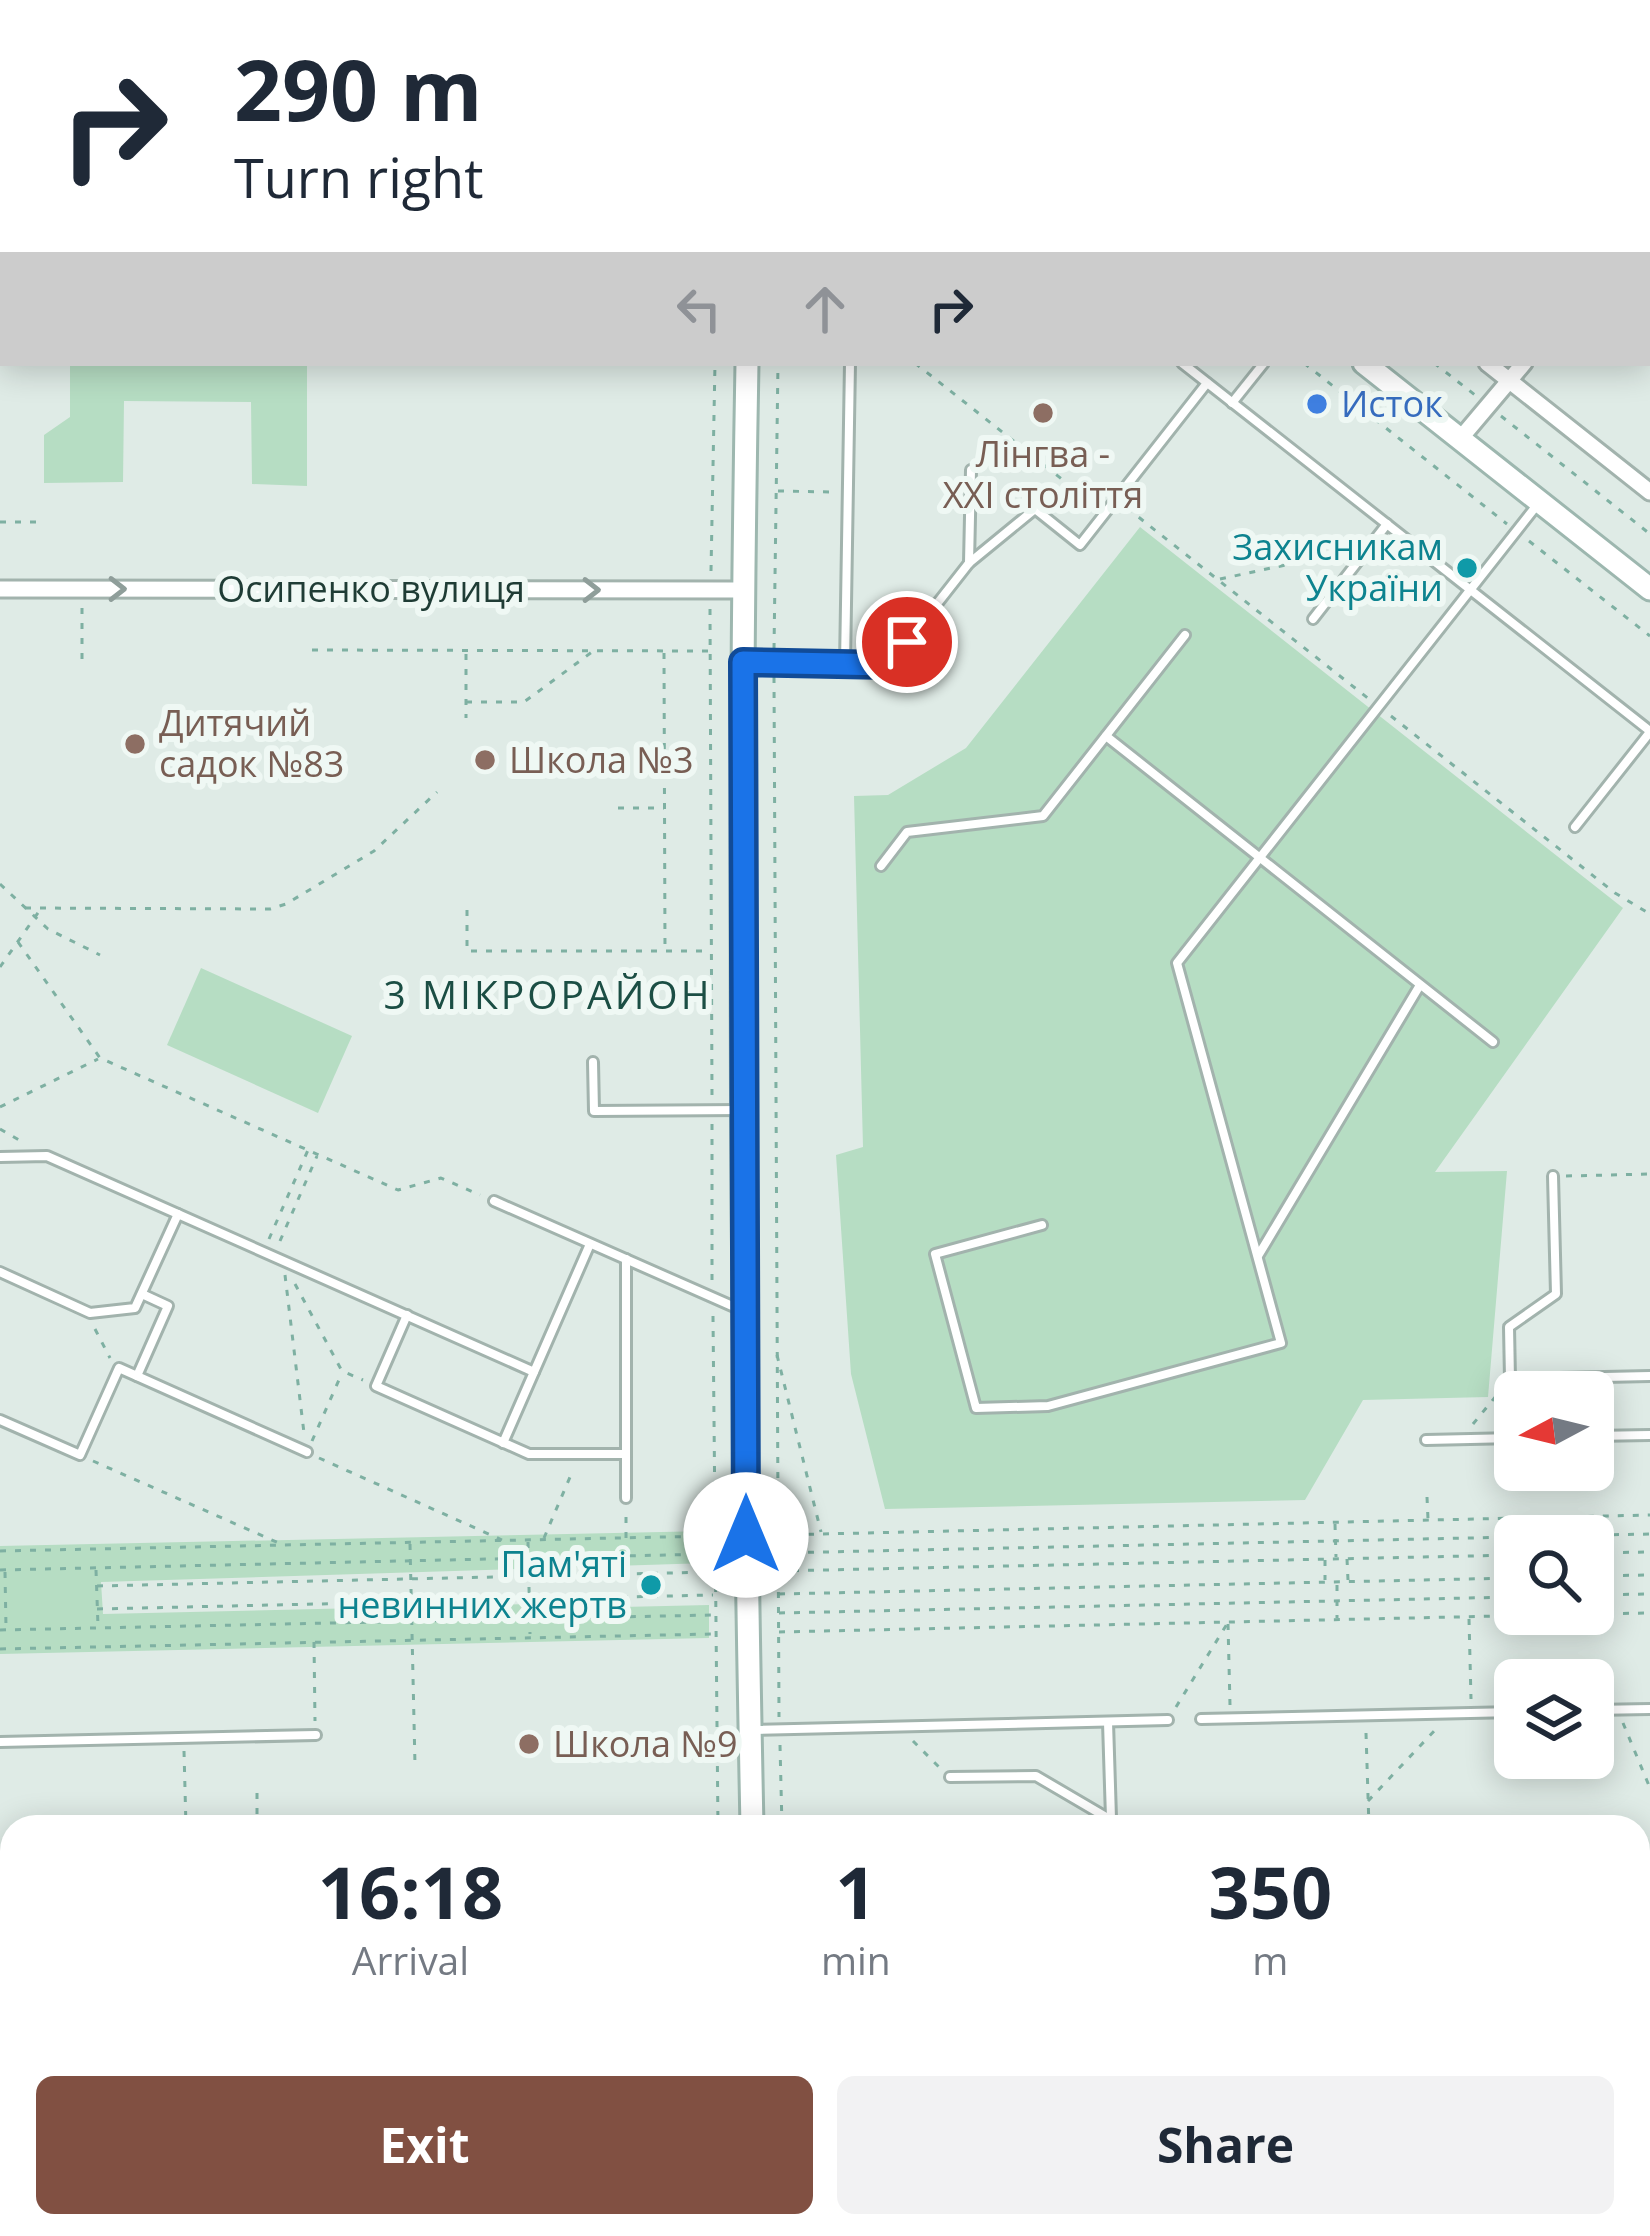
<!DOCTYPE html>
<html lang="en">
<head>
<meta charset="utf-8">
<style>
	body { margin:0; font-family:"Open Sans",sans-serif; background:#f2f2f3; color:#1f2937; height:100vh; display:flex; flex-direction:column; font-size:45px; white-space:nowrap }
	* { box-sizing:border-box; margin:0 }
	p { font-size:39px; color:#747a83 }
	.icon { flex:none; width:66px; height:66px; fill:none; stroke:currentColor; stroke-width:2; stroke-linecap:round; stroke-linejoin:round }
	.map { position:relative; flex:1; overflow:hidden }
	.panel { position:absolute; left:0px; top:1815px; width:1650px; height:423px; display:flex; flex-direction:column; background:#fff; border-radius:36px 36px 0 0; box-shadow:0 6px 30px #0003 }
	.panel>* { flex:none }
	.banner { position:absolute; left:0px; top:0px; width:1650px; height:366px; box-shadow:0 6px 30px #0003; background:#fff; color:#1f2937; overflow:hidden }
	.needle { width:78px; rotate:263deg }
	.buttons { position:absolute; left:1494px; top:1371px; display:grid; gap:24px }
	.buttons a { display:grid; place-items:center; width:120px; height:120px; border-radius:18px; background:#fff; box-shadow:0 6px 30px #0003; font-size:60px }
	.pin { position:absolute; display:grid; place-items:center; width:102px; height:102px; color:#fff; margin:-51px; border:6px solid #fff; border-radius:50%; box-shadow:0 3px 12px #0007 }
	.me { position:absolute; width:132px; margin:-66px; rotate:0deg; stroke-linejoin:round; filter:drop-shadow(0 0 9px #0008) }
	.turn { display:flex; align-items:center; gap:42px; height:252px; padding:0 36px; font-size:54px }
	.turn .icon { width:156px; height:156px; stroke-width:2.5 }
	.turn b { display:block; font-size:84px; line-height:102px }
	.lanes { display:flex; align-items:center; height:114px; padding:0 36px; background:#0003; justify-content:center; gap:60px; direction:ltr }
	.lanes .off { opacity:.35 }
	.eta { display:flex; justify-content:space-evenly; align-items:center; height:204px; text-align:center }
	.eta b { font-size:72px; font-weight:700; line-height:84px }
	.action { display:flex; gap:24px; margin-top:auto; padding:24px 36px }
	.action a { flex:1; height:138px; border-radius:18px; background:#815042; color:#fff; font-size:48px; font-weight:700; line-height:138px; text-align:center }
	.action a+a { background:#f2f2f3; color:#1f2937 }
	.map>svg:first-child { display:block }
	.green { fill:#b6ddc3 }
	.lines { fill:none; stroke-linecap:round; stroke-linejoin:round }
	.lane-casing { stroke:#a2b3ad; stroke-width:14 }
	.street-casing { stroke:#a2b3ad; stroke-width:21 }
	.secondary-casing { stroke:#9db7af; stroke-width:27 }
	.path { stroke:#7eb0a2; stroke-width:3; stroke-dasharray:6 9; stroke-linecap:butt }
	.lane { stroke:#fff; stroke-width:8 }
	.street { stroke:#fff; stroke-width:15 }
	.secondary { stroke:#fff; stroke-width:21 }
	.oneway { stroke:#8f9e9a }
	.route-casing { stroke:#114b97; stroke-width:30 }
	.route { stroke:#1a73e8; stroke-width:21 }
	.shop-dot { fill:#3f7fe0; stroke:#eff8f4; stroke-width:4.5 }
	.education-dot { fill:#8d6e63; stroke:#eff8f4; stroke-width:4.5 }
	.culture-dot { fill:#0f9aa8; stroke:#eff8f4; stroke-width:4.5 }
	.labels { text-anchor:middle; stroke-width:12; stroke-linejoin:round; paint-order:stroke }
	.shop-label { font-size:36px; fill:#366cbe; stroke:#eff8f4; text-anchor:start }
	.education-label { font-size:36px; fill:#785e54; stroke:#eff8f4; text-anchor:start }
	.culture-label { font-size:36px; fill:#0d838f; stroke:#eff8f4; text-anchor:end }
	.street-label { font-size:36px; fill:#1f3c35; stroke:#eff8f4 }
	.neighbourhood-label { font-size:39px; letter-spacing:3px; fill:#1b4e44; stroke:#eff8f4 }
</style>
</head>
<body>
<div class="map">
<svg width="1650" height="2236" viewBox="0 0 1650 2236">
	<rect width="100%" height="100%" fill="#dfebe6"/>
	<!-- green -->
	<g class="green">
		<path d="M70,363H307V486L252,484L251,402L124,401L123,482L44,483V435L70,417Z"/>
		<path d="M1140,527L1623,908L1435,1172L1507,1171L1488,1397L1363,1400L1305,1500L885,1509L851,1374L836,1155L863,1147L854,796L888,795L966,748Z"/>
		<path d="M201,968L352,1036L318,1113L167,1045Z"/>
		<path d="M709,1531V1563L101,1582L103,1614L534,1604L535,1609L709,1605V1638L0,1654V1546Z"/>
	</g>
	<g class="lines">
		<defs>
			<g id="lane">
				<path d="M1093,0V3"/>
				<path d="M1182,363L1650,731"/>
				<path d="M1232,403L1264,363"/>
				<path d="M969,563L971,470"/>
				<path d="M1313,619L1387,524"/>
				<path d="M745,662L889,665L969,563L1035,509L1080,545L1207,383"/>
				<path d="M845,664L850,363"/>
				<path d="M1106,736L1493,1042"/>
				<path d="M1575,827L1650,732"/>
				<path d="M881,866L907,832L1043,816L1185,635"/>
				<path d="M593,1062L594,1111L742,1110"/>
				<path d="M0,1157L47,1156L534,1372"/>
				<path d="M1553,1176L1556,1294L1509,1327L1510,1379L1650,1376"/>
				<path d="M494,1201L739,1309"/>
				<path d="M1042,1225L935,1254L976,1408L1048,1406L1281,1343L1177,963L1537,505"/>
				<path d="M1258,1256L1420,985"/>
				<path d="M626,1259V1498"/>
				<path d="M0,1272L90,1313L135,1308L178,1214"/>
				<path d="M407,1315L376,1386L529,1454H626"/>
				<path d="M137,1376L168,1306L142,1294"/>
				<path d="M0,1420L80,1455L119,1368L307,1452"/>
				<path d="M1593,1436L1650,1435"/>
				<path d="M1426,1440L1515,1438"/>
				<path d="M503,1443L590,1244"/>
				<path d="M1593,1710L1650,1709"/>
				<path d="M1201,1719L1515,1712"/>
				<path d="M1108,1722L1111,1818"/>
				<path d="M755,1730L1168,1720"/>
				<path d="M0,1742L316,1735"/>
				<path d="M950,1777L1036,1776L1123,1827"/>
				<path d="M1638,2143L1650,2142"/>
				<path d="M27,2226V2236"/>
				<path d="M256,2226L264,2236"/>
				<path d="M445,2226L453,2236"/>
				<path d="M616,2226V2236"/>
				<path d="M852,2226L860,2236"/>
				<path d="M1035,2226L1043,2236"/>
				<path d="M1369,2226L1377,2236"/>
			</g>
			<g id="street">
				<path d="M1475,3L1477,0"/>
				<path d="M1647,218L1650,214"/>
				<path d="M1487,363L1650,492"/>
				<path d="M1460,439L1524,363"/>
				<path d="M0,589L742,590"/>
			</g>
			<g id="secondary">
				<path d="M904,0L908,3"/>
				<path d="M754,3V0"/>
				<path d="M747,363C738,851 742,1339 752,1827"/>
				<path d="M1364,363L1650,589"/>
				<path d="M760,2226V2236"/>
			</g>
		</defs>
		<!-- lane casing -->
		<use href="#lane" class="lane-casing"/>
		<!-- street casing -->
		<use href="#street" class="street-casing"/>
		<!-- secondary casing -->
		<use href="#secondary" class="secondary-casing"/>
		<!-- path -->
		<g class="path">
			<path d="M193,0L194,3"/>
			<path d="M845,0L849,3"/>
			<path d="M974,0L978,3"/>
			<path d="M126,3L129,0"/>
			<path d="M722,3V0"/>
			<path d="M785,3V0"/>
			<path d="M0,355H3"/>
			<path d="M915,363L1092,503"/>
			<path d="M1304,363L1507,524"/>
			<path d="M1434,363L1475,395"/>
			<path d="M1501,416L1650,534"/>
			<path d="M778,491L834,492"/>
			<path d="M1127,508L1369,699"/>
			<path d="M0,522H37"/>
			<path d="M1529,541L1650,636"/>
			<path d="M711,571L715,363"/>
			<path d="M1220,579L1346,552"/>
			<path d="M82,608V666"/>
			<path d="M710,609L712,1096"/>
			<path d="M774,649L778,363"/>
			<path d="M312,650L709,651"/>
			<path d="M664,653L665,951"/>
			<path d="M466,654V718"/>
			<path d="M774,677L779,1717"/>
			<path d="M466,702H524L592,652"/>
			<path d="M1391,716L1615,893L1650,914"/>
			<path d="M618,808H664"/>
			<path d="M0,884L48,929L100,955"/>
			<path d="M25,908L270,909L286,904L374,851L437,792"/>
			<path d="M467,910V951H710"/>
			<path d="M18,942L100,1058L398,1190L441,1178L480,1195"/>
			<path d="M0,967L40,910"/>
			<path d="M0,1107L98,1059"/>
			<path d="M712,1124V1282"/>
			<path d="M0,1129L19,1140"/>
			<path d="M1566,1176L1650,1174"/>
			<path d="M269,1239L308,1150"/>
			<path d="M280,1241L317,1156"/>
			<path d="M285,1275L304,1433"/>
			<path d="M295,1284L342,1371L363,1380"/>
			<path d="M713,1316L718,1827"/>
			<path d="M95,1329L110,1358"/>
			<path d="M777,1355L821,1532"/>
			<path d="M1473,1424L1501,1390"/>
			<path d="M312,1441L342,1373"/>
			<path d="M319,1458L502,1540"/>
			<path d="M93,1461L281,1544"/>
			<path d="M1427,1497L1428,1519"/>
			<path d="M1335,1524L1336,1557"/>
			<path d="M778,1535L1650,1515"/>
			<path d="M1538,1536L1650,1534"/>
			<path d="M544,1538L573,1470"/>
			<path d="M626,1538V1512"/>
			<path d="M528,1542L530,1634"/>
			<path d="M410,1544L415,1765"/>
			<path d="M0,1551L712,1536"/>
			<path d="M778,1553L1515,1537"/>
			<path d="M1593,1553L1650,1552"/>
			<path d="M1347,1559L1348,1580"/>
			<path d="M1325,1560V1580"/>
			<path d="M0,1570L712,1554"/>
			<path d="M96,1570L98,1626"/>
			<path d="M778,1571L1515,1555"/>
			<path d="M5,1572L6,1628"/>
			<path d="M1593,1576L1650,1575"/>
			<path d="M1337,1585V1618"/>
			<path d="M97,1586L713,1572"/>
			<path d="M779,1594L1515,1578"/>
			<path d="M1593,1595L1650,1594"/>
			<path d="M97,1609L713,1595"/>
			<path d="M779,1613L1515,1597"/>
			<path d="M1593,1614L1650,1613"/>
			<path d="M1469,1619L1471,1699"/>
			<path d="M1228,1624L1230,1705"/>
			<path d="M0,1630L712,1615"/>
			<path d="M779,1632L1590,1614"/>
			<path d="M314,1642L315,1721"/>
			<path d="M0,1649L712,1634"/>
			<path d="M1176,1707L1227,1624"/>
			<path d="M1623,1723L1650,1788"/>
			<path d="M1366,1733L1369,1827"/>
			<path d="M913,1741L940,1768"/>
			<path d="M780,1745L782,1827"/>
			<path d="M184,1751L186,1827"/>
			<path d="M257,1793V1827"/>
			<path d="M1368,1801L1437,1728"/>
			<path d="M0,2034H12"/>
			<path d="M726,2226V2236"/>
			<path d="M790,2226V2236"/>
			<path d="M1186,2226L1196,2236"/>
			<path d="M134,2236L142,2226"/>
			<path d="M828,2236L840,2230"/>
		</g>
		<!-- lane -->
		<use href="#lane" class="lane"/>
		<!-- street -->
		<use href="#street" class="street"/>
		<!-- secondary -->
		<use href="#secondary" class="secondary"/>
	</g>
	<!-- one-way arrows -->
	<defs><path id="oneway-chevron" d="M-2-3.5L2.5 0L-2 3.5" fill="none" stroke-width="1.6" stroke-linecap="round" stroke-linejoin="round" transform="scale(3)"/></defs>
	<g class="oneway">
		<use href="#oneway-chevron" transform="translate(117 589)"/>
		<use href="#oneway-chevron" transform="translate(591 590)"/>
	</g>
	<g class="lines">
		<defs>
			<path id="route" d="M746,1535L743,662L889,665L907,642"/>
		</defs>
		<!-- route casing -->
		<use href="#route" class="route-casing"/>
		<!-- route -->
		<use href="#route" class="route"/>
	</g>
	<!-- markers -->
	<circle class="shop-dot" cx="1317" cy="404" r="12"/>
	<g class="education-dot">
		<circle cx="1043" cy="413" r="12"/>
		<circle cx="135" cy="744" r="12"/>
		<circle cx="485" cy="760" r="12"/>
		<circle cx="529" cy="1744" r="12"/>
	</g>
	<g class="culture-dot">
		<circle cx="1467" cy="568" r="12"/>
		<circle cx="651" cy="1585" r="12"/>
	</g>
	<g class="labels">
		<!-- shop labels -->
		<g class="shop-label">
			<text x="1341" y="417">Исток</text>
		</g>
		<!-- education labels -->
		<g class="education-label">
			<text x="1043" y="467" text-anchor="middle">Лінгва -<tspan x="1043" dy="41">XXI століття</tspan></text>
			<text x="159" y="736">Дитячий<tspan x="159" dy="41">садок №83</tspan></text>
			<text x="509" y="773">Школа №3</text>
			<text x="553" y="1757">Школа №9</text>
		</g>
		<!-- culture labels -->
		<g class="culture-label">
			<text x="1443" y="560">Захисникам<tspan x="1443" dy="41">України</tspan></text>
			<text x="627" y="1577">Пам'яті<tspan x="627" dy="41">невинних жертв</tspan></text>
		</g>
		<!-- street labels -->
		<g class="street-label">
			<text x="371" y="602">Осипенко вулиця</text>
		</g>
		<!-- neighbourhood labels -->
		<g class="neighbourhood-label">
			<text x="548" y="1009">3 МІКРОРАЙОН</text>
		</g>
	</g>
</svg>
<div class="buttons">
<a><svg class="needle" viewBox="-14 -14 28 28"><path d="M0-13l5 13h-10z" fill="#e53935"/><path d="M0 13l5-13h-10z" fill="#747a83"/></svg></a>
<a><svg class="icon" aria-label="search" viewBox="0 0 24 24"><circle cx="10" cy="10" r="6"/><path d="M15 15l6 6"/></svg></a>
<a><svg class="icon" aria-label="layers" viewBox="0 0 24 24"><path d="M12 4l9 5-9 5-9-5zM3 14l9 5 9-5"/></svg></a>
</div>
<div class="pin" style="left:907px;top:642px;background:#d93025"><svg class="icon" aria-label="arrive" viewBox="0 0 24 24"><path d="M6 21V4h12l-3 4 3 4H6"/></svg></div>
<svg class="me" style="left:746px;top:1535px" viewBox="-20 -20 40 40"><circle r="19" fill="#fff"/><path d="M0-13L10 11 0 6-10 11z" fill="#1a73e8"/></svg>
<div class="banner">
<div class="turn"><svg class="icon" aria-label="right" viewBox="0 0 24 24"><path d="M7 20v-9h11M14 6l5 5-5 5"/></svg><div><b>290 m</b>Turn right</div></div>
<div class="lanes"><svg class="icon off" aria-label="left" viewBox="0 0 24 24"><path d="M17 20v-9H6M10 6l-5 5 5 5"/></svg><svg class="icon off" aria-label="ahead" viewBox="0 0 24 24"><path d="M12 20V5M6 11l6-6 6 6"/></svg><svg class="icon" aria-label="right" viewBox="0 0 24 24"><path d="M7 20v-9h11M14 6l5 5-5 5"/></svg></div>
</div>
<section class="panel">
<div class="eta">
<div><b>16:18</b><p>Arrival</p></div>
<div><b>1</b><p>min</p></div>
<div><b>350</b><p>m</p></div>
</div>
<div class="action"><a>Exit</a><a>Share</a></div>
</section>
</div>
</body>
</html>
